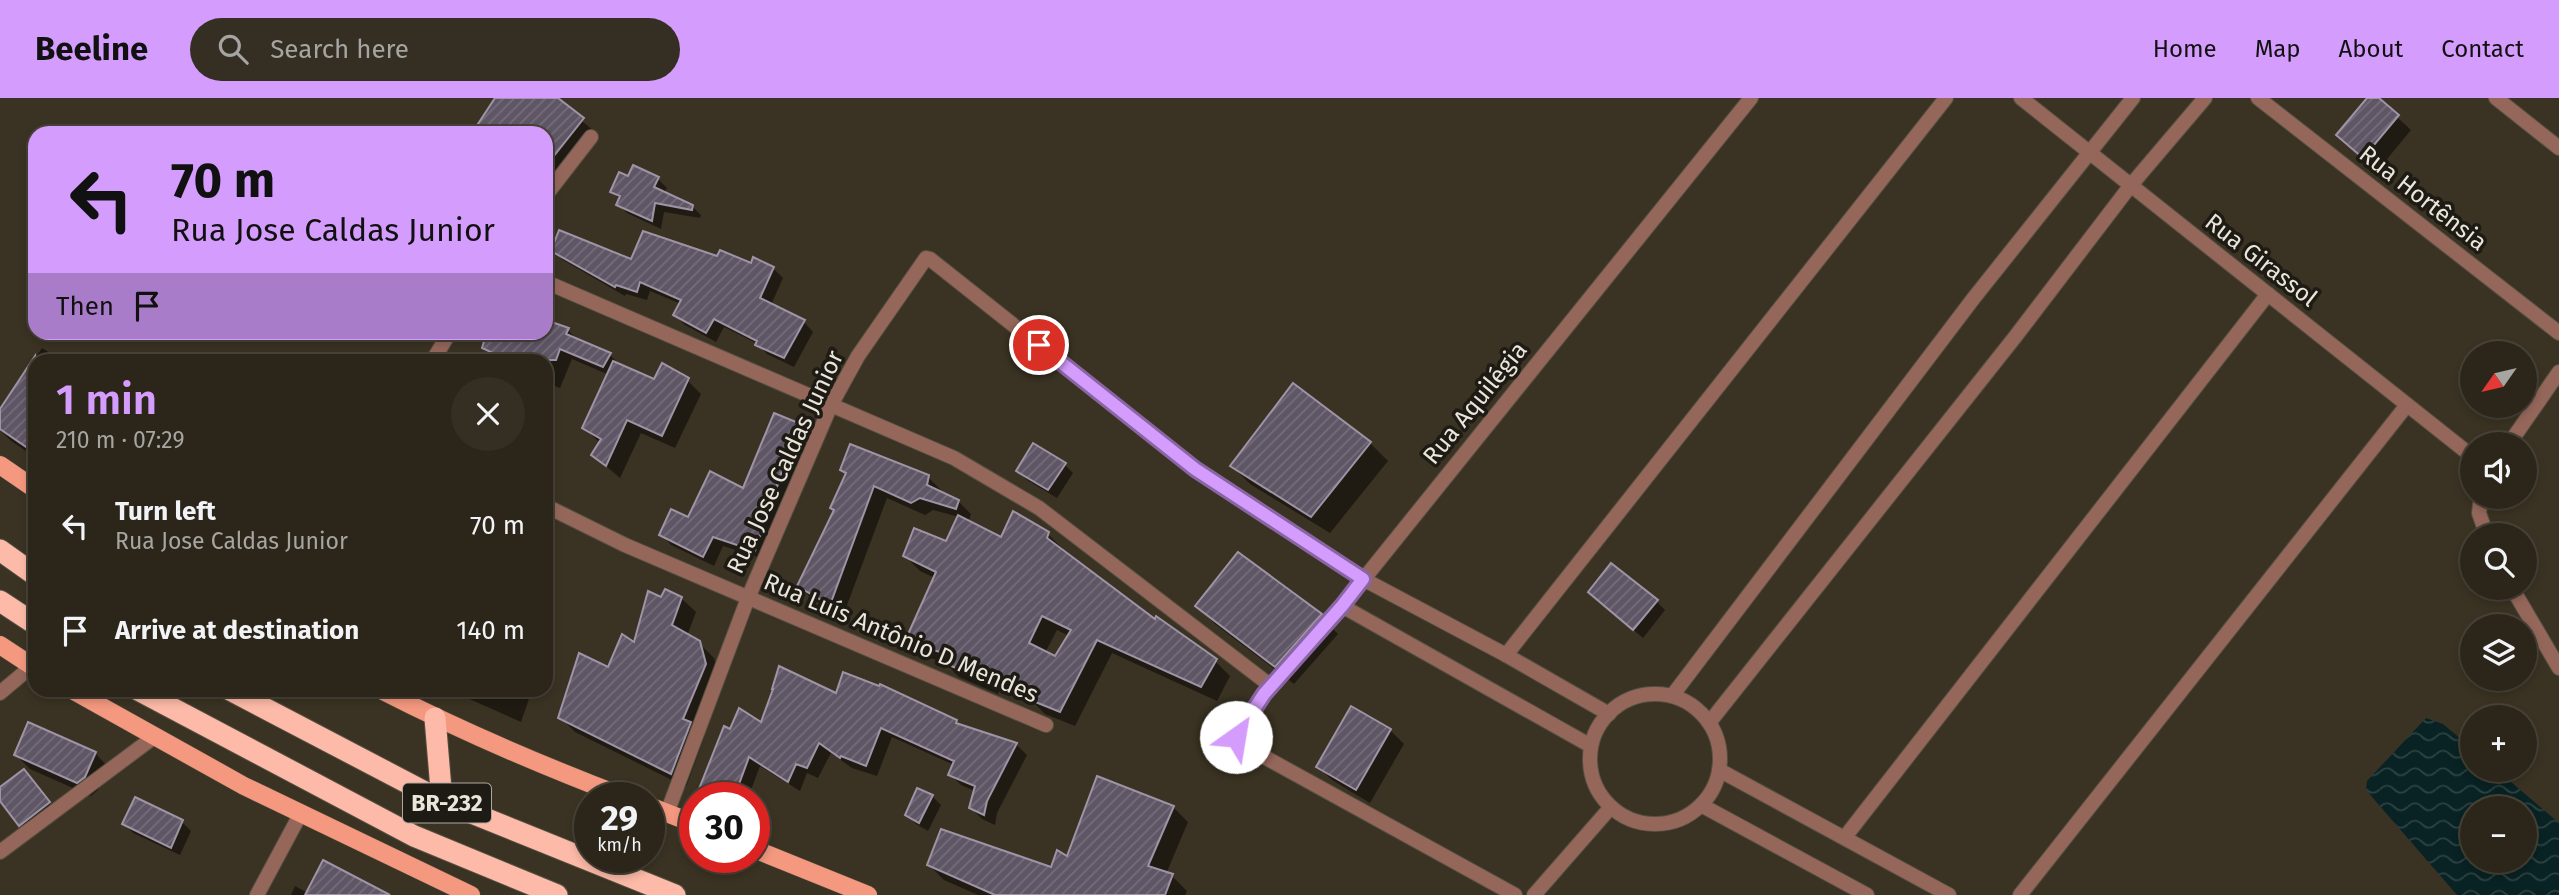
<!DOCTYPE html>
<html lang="en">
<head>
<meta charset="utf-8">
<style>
	body { margin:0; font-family:"Fira Sans",sans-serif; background:#342e23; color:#f1f3f6; height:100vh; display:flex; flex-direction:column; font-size:26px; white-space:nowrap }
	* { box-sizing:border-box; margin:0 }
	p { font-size:23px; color:#a6a5a2 }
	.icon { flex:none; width:38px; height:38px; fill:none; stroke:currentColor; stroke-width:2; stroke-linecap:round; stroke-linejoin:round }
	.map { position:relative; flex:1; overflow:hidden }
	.details { position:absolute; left:28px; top:256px; width:525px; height:343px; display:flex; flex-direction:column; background:#2c261a; border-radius:21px; box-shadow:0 4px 10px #0003,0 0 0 2px #484339 }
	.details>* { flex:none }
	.top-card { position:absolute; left:28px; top:28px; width:525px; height:214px; border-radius:21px; box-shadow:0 4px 10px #0003,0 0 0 2px #484339; background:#d49cfc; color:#111; overflow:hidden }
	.needle { width:46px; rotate:236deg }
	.controls { position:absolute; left:2460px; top:243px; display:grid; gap:14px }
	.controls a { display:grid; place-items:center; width:77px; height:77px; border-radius:50%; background:#2c261a; box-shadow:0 4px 10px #0003,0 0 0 2px #484339; font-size:35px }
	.speed { position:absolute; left:574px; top:684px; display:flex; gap:14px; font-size:35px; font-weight:700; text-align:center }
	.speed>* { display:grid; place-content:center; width:91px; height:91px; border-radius:50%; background:#2c261a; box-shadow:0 4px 10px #0003,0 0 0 2px #484339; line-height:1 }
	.speed small { font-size:18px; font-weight:400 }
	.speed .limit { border:10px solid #d22; background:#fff; color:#111 }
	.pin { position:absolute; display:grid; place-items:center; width:60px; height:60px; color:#fff; margin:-30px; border:4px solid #fff; border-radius:50%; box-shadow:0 2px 7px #0007 }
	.me { position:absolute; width:77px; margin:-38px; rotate:32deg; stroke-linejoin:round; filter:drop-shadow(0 0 5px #0008) }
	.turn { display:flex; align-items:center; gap:24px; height:147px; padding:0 28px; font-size:32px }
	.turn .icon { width:91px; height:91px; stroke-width:2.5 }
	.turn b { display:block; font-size:49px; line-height:60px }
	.then { display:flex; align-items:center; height:66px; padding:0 28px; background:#0003; gap:14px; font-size:26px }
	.round { display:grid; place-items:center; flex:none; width:74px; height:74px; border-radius:37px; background:#342e23 }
	.overview { display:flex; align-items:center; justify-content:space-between; height:119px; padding:0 28px }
	h1 { font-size:42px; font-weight:600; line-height:52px; color:#d49cfc }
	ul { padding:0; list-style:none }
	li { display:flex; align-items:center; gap:21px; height:105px; padding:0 28px }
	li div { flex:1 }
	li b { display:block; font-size:26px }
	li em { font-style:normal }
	header { display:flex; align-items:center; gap:42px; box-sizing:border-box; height:98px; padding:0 35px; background:#d49cfc; color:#111 }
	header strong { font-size:33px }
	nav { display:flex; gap:38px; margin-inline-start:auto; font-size:24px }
	.search { width:490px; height:63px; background:#342e23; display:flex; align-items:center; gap:18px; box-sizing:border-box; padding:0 24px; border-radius:38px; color:#a6a5a2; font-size:26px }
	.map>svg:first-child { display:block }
	.water { fill:url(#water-waves); fill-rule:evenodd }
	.shadow { fill:#0007; fill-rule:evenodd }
	.building { fill:url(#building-hatch); stroke:#9f94a6; stroke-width:2; fill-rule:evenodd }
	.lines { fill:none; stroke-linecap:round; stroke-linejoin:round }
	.street-casing { stroke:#565041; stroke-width:16 }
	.primary-casing { stroke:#565041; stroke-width:19 }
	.highway-casing { stroke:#565041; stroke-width:23 }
	.street { stroke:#95675b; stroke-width:14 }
	.primary { stroke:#f4987f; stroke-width:18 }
	.highway { stroke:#fdbaa8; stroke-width:21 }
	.route-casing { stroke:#8a65a4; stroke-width:18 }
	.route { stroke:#d49cfc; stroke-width:12 }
	.labels { text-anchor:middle; stroke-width:7; stroke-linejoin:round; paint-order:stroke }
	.shield { fill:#1e1b14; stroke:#aea9a0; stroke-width:2 }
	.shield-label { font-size:23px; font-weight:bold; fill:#ebe6dc }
	.street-label { font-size:24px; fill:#ebe6dc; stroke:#1e1b14 }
</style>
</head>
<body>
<header>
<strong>Beeline</strong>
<div class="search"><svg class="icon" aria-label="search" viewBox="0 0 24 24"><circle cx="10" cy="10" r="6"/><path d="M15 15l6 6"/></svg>Search here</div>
<nav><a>Home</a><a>Map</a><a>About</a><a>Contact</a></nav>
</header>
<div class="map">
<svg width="2559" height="797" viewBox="0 0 2559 797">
	<defs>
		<pattern id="water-waves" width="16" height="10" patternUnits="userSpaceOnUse" patternTransform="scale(1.75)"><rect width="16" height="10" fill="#092223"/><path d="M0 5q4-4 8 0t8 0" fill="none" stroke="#2d4242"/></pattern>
		<pattern id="building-hatch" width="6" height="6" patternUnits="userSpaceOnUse" patternTransform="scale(1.75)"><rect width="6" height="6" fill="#5e5565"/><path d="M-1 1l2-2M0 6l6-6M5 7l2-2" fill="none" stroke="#756d7a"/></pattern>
	</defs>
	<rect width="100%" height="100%" fill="#3a3323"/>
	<!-- water -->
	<path class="water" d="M2426,620L2443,626L2473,651V672H2497L2559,725V797H2457L2372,699L2366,691L2367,683ZM2525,710V763H2473V710Z"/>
	<!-- shadow -->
	<g class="shadow">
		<path d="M497,0H555L596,35L546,98V35H475Z"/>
		<path d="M2369,0H2376L2411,32L2378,72L2352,50Z"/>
		<path d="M629,80L658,81L667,90L664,95L692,108L701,117L700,120L664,114L661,131L627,115L618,106L620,102L612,93Z"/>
		<path d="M553,152L632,163L718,160L773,170L783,180L771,207L804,224L813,234L794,269L767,256L758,246L724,229L716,244L685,227L675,217L681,206L650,193L647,202L626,196L625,198L563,162Z"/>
		<path d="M546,224L568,232L579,243L610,257L621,268L655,284L687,282L701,296L675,350L641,335L620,380L593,357L600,345L584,330L609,277L572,261L560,290L546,285V262H499L484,249L546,234Z"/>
		<path d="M42,250L61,262H35V359L11,343L0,332V314Z"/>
		<path d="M546,319L550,323L546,331Z"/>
		<path d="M800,327L810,338L766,462L723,448L714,468L671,447L661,436L744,392Z"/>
		<path d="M1370,345L1388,363L1330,435L1250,386L1232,368Z"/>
		<path d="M1064,366L1073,375L1057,400L1027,382L1018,373Z"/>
		<path d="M842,372L928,379L941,392V395L958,403L971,416L968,425L1001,442L1048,436L1063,451L1062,453L1156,524L1215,563L1230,578L1217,603L1112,555L1075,628L1045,616L1030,601L1032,599L1003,584L998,596L959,579L945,565L922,557L907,542L935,480L920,473L905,458L947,445L959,419L933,412L925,417L887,400L843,518L812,501L799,488L835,413L847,377ZM1057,532L1069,538L1056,560L1045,555Z"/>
		<path d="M1239,456L1320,518L1338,536L1294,586L1215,526L1197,508Z"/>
		<path d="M681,500L696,514L687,538L699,545L714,560L719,581L697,634L704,640L686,689L575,634L560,619L635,547L662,501Z"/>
		<path d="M1600,503H1656L1665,512L1643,540Z"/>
		<path d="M449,592H532L521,624Z"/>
		<path d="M838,597L956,623L961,628L1016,646L1027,657L997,715L995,727L982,721L971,710L975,693L961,687L950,676L954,667L892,639L877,678L852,670L831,655L818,680L807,675L800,693L760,668L748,700H711L701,691L731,634L762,626Z"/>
		<path d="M1390,632L1404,646L1370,705L1332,682L1318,669Z"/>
		<path d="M95,655L108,669L98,692L91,698L30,671L16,657Z"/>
		<path d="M24,673L57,714L29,736L0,700V691Z"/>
		<path d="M932,698L941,707L928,733L916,726L907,717Z"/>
		<path d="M136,701L182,724L191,733L180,757L133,735L124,726Z"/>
		<path d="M1173,709L1188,724L1166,776L1172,778L1187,793L1185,797H978L944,782L929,767L1052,771L1068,760Z"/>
		<path d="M295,788L308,795L386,797H291Z"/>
	</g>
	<!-- building -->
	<g class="building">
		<path d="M495,0H558L584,20L546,68V35H472Z"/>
		<path d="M2367,0H2379L2399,17L2363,60L2336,37Z"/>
		<path d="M633,67L659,79L654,89L693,107L692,112L655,105L652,123L616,107L620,98L610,94L619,74L628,78Z"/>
		<path d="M559,132L631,161L643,133L717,158L720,152L751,165L753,159L774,169L760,200L805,222L784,260L755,247L757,243L714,221L706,235L673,217L681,202L640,184L637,194L616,187L615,189L551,153Z"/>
		<path d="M546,222L569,230L566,236L611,255L603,269L560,251L556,262H508L482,250L487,234H546Z"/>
		<path d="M35,258V355L0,331V311Z"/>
		<path d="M613,263L654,281L662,265L689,280L662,338L627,322L606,368L591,357L601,341L582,330Z"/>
		<path d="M1293,285L1371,344L1311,419L1230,368Z"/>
		<path d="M774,315L801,326L777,386H778L755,453L713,439L703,459L659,437L671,411L688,419L710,373L743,390Z"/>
		<path d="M1033,345L1066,365L1048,392L1016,373Z"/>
		<path d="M850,346L929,377L927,387L959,402L956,411L920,400L911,405L874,388L830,507L797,488L834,412L830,410L846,375L840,372Z"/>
		<path d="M1013,413L1049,434L1047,440L1155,521L1156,518L1217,561L1201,589L1097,542L1060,614L1028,601L1033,594L988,571L983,582L942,564L946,556L905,543L936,474L903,458L914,430L946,443L958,417L1001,439ZM1042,518L1071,532L1055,558L1029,545Z"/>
		<path d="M1238,454L1322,516L1275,569L1195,508Z"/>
		<path d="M1611,465L1658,502L1633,532L1588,494Z"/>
		<path d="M665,491L682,499L672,527L700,543L706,566L683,621L691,624L671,676L558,620L579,555L608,569L622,536L634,544L648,493L661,499Z"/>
		<path d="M779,568L836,595L843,574L879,588L880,586L957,622L956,625L1017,645L987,703L984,717L969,710L975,688L948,677L954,663L881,630L866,668L841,658L840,660L819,645L807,670L796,666L788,684L749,659L739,686L731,700H718L699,691L724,628L730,631L739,610L761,624L773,591H772Z"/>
		<path d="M1351,608L1391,631L1356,692L1316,669Z"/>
		<path d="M28,624L96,654L85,679L77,685L14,657Z"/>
		<path d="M24,671L50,704L19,728L0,703V689Z"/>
		<path d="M1097,678L1174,708L1148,768L1173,776L1165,797H995L927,767L941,731L1051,769L1057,752L1067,758Z"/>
		<path d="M917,690L933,697L919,725L905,717Z"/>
		<path d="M135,699L183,722L171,750L122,726Z"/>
		<path d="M323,762L390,797H305Z"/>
	</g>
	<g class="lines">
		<defs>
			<g id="street">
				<path d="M2021,0L2473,359"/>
				<path d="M2258,0L2559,235"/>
				<path d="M2496,0L2559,50"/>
				<path d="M546,97L591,39"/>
				<path d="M546,184L954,360L1039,410L1271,588"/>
				<path d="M433,262L450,234"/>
				<path d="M2509,346L2559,274"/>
				<path d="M2481,399L2479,415L2487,438"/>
				<path d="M546,408L625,447L1046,627"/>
				<path d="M2512,490L2559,570"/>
				<path d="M1342,508L1591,648"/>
				<path d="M1506,557L1946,0"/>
				<path d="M0,595L32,568"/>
				<circle cx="1655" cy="661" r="65"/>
				<path d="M1672,598L1973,201L2133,0"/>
				<path d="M1709,625L2015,239L2131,87L2205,0"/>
				<path d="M1719,672L1949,797"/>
				<path d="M1701,707L1867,797"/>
				<path d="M667,715L748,500L831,307L858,258L926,160L930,161L1195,371L1363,481L1506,557L1609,616"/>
				<path d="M1845,739L2268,196"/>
				<path d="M0,754L154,639"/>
				<path d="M257,797L301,715"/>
				<path d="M1515,797L1239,645L1236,639L1264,596L1342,508L1751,0"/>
				<path d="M1534,797L1611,709"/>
				<path d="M2020,797L2407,307"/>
			</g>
			<g id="primary">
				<path d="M0,367L35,391"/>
				<path d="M0,547L35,570"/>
				<path d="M72,592L244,688L471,797"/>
				<path d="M381,592C461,633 543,668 627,700"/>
				<path d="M649,708L695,726"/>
				<path d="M754,751L868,797"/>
			</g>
			<g id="highway">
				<path d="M0,452L35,477"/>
				<path d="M0,503L35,526"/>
				<path d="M138,592L414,738L557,797"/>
				<path d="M230,592L442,703L675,797"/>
				<path d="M435,620L442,703"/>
			</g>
		</defs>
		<!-- street casing -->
		<use href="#street" class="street-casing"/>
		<!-- primary casing -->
		<use href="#primary" class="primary-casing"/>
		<!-- highway casing -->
		<use href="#highway" class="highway-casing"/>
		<!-- street -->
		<use href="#street" class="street"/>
		<!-- primary -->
		<use href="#primary" class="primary"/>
		<!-- highway -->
		<use href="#highway" class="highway"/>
	</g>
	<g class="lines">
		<defs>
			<path id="route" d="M1039,247L1195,371L1363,481L1342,508L1264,596L1236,639"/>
		</defs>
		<!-- route casing -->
		<use href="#route" class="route-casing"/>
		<!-- route -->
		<use href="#route" class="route"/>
	</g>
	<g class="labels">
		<!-- shield labels -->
		<rect class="shield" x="403" y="685.5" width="88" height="39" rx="5"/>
		<g class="shield-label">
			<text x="447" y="713">BR-232</text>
		</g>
		<!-- street labels -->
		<g class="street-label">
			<text transform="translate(2423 100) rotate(38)" y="8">Rua Hortênsia</text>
			<text transform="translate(2261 162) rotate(38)" y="8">Rua Girassol</text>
			<text transform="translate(1475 305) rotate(-51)" y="8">Rua Aquilégia</text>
			<text transform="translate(785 364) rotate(-65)" y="8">Rua Jose Caldas Junior</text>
			<text transform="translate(901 540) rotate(23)" y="8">Rua Luís Antônio D Mendes</text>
		</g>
	</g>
</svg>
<div class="controls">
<a><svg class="needle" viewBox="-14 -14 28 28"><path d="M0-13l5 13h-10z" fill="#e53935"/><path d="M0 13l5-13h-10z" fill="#a6a5a2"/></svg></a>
<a><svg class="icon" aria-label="sound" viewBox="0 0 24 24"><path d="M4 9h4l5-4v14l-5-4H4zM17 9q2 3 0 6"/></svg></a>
<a><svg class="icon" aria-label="search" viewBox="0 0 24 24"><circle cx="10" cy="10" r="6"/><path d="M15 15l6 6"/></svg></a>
<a><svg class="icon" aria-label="layers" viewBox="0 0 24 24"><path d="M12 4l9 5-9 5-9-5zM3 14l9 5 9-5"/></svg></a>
<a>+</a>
<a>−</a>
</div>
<div class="speed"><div>29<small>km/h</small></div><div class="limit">30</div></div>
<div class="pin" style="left:1039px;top:247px;background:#d93025"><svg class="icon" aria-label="arrive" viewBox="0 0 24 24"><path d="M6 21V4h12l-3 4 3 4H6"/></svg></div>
<svg class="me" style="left:1236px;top:639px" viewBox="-20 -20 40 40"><circle r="19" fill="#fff"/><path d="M0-13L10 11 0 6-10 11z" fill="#d49cfc"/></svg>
<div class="top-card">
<div class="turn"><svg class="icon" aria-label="left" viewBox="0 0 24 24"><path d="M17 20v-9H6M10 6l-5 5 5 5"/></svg><div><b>70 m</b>Rua Jose Caldas Junior</div></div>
<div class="then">Then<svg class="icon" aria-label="arrive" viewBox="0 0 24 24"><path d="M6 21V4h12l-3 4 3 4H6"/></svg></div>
</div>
<section class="details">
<div class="overview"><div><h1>1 min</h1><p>210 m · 07:29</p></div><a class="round"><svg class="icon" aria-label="close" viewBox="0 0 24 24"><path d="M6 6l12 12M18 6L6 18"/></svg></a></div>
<ul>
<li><svg class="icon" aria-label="left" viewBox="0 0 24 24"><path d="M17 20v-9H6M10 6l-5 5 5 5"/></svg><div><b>Turn left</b><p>Rua Jose Caldas Junior</p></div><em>70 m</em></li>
<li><svg class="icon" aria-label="arrive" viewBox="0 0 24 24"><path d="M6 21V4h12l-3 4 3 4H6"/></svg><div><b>Arrive at destination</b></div><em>140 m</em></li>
</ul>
</section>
</div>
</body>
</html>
